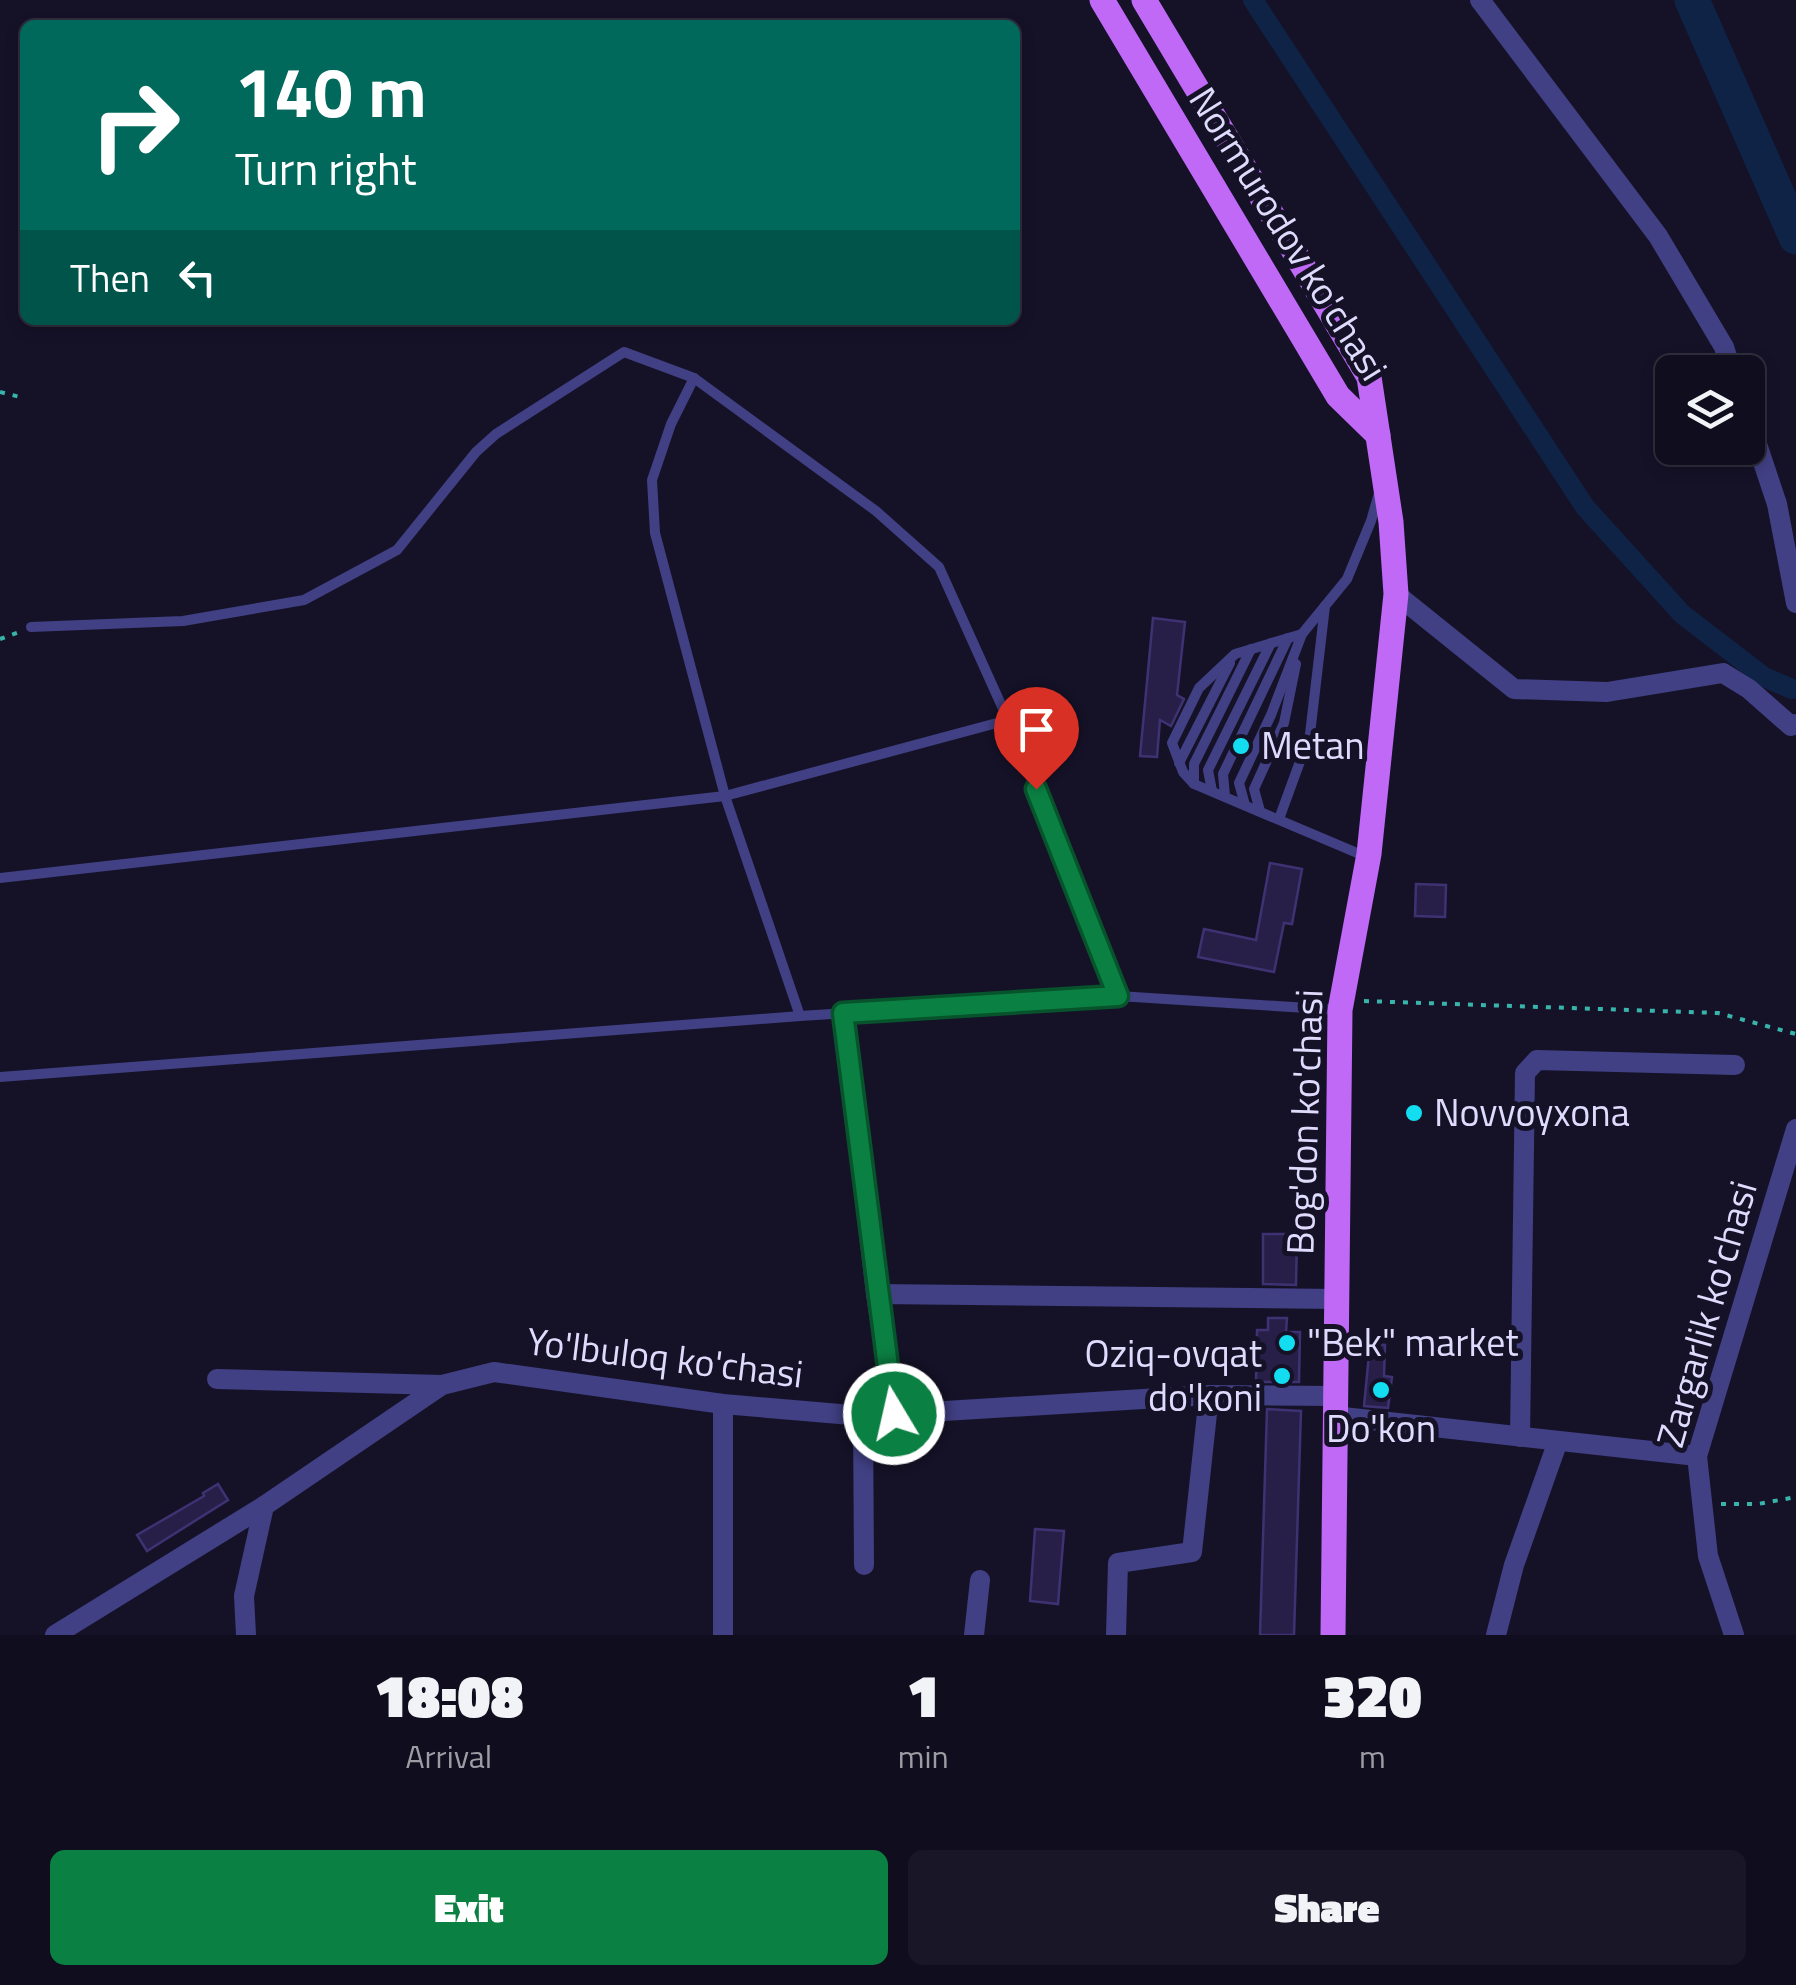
<!DOCTYPE html>
<html lang="en">
<head>
<meta charset="utf-8">
<style>
	body { margin:0; font-family:"Titillium Web",sans-serif; background:#191727; color:#f1f3f6; height:100vh; display:flex; flex-direction:column; font-size:38px; white-space:nowrap }
	* { box-sizing:border-box; margin:0 }
	p { font-size:32px; color:#9c9ca4 }
	.icon { flex:none; width:55px; height:55px; fill:none; stroke:currentColor; stroke-width:2; stroke-linecap:round; stroke-linejoin:round }
	.map { position:relative; height:1635px; overflow:hidden }
	.details { display:flex; flex-direction:column; background:#100e1e; flex:1 }
	.details>* { flex:none }
	.guide { position:absolute; left:20px; top:20px; width:1000px; height:305px; border-radius:15px; box-shadow:0 5px 15px #0003,0 0 0 2px #302e3c; background:#00695c; color:#fff; overflow:hidden }
	.buttons { position:absolute; left:1655px; top:355px; display:grid; gap:20px }
	.buttons a { display:grid; place-items:center; width:110px; height:110px; border-radius:15px; background:#100e1e; box-shadow:0 5px 15px #0003,0 0 0 2px #302e3c; font-size:50px }
	.pin { position:absolute; display:grid; place-items:center; width:85px; height:85px; color:#fff; margin:-102px -42px; border-radius:50% 50% 50% 0; rotate:-45deg; box-shadow:0 0 10px #0007 }
	.pin .icon { rotate:45deg }
	.me { position:absolute; width:110px; margin:-55px; rotate:351deg; stroke-linejoin:round; filter:drop-shadow(0 0 8px #0008) }
	.turn { display:flex; align-items:center; gap:35px; height:210px; padding:0 50px; font-size:45px }
	.turn .icon { width:130px; height:130px; stroke-width:2.5 }
	.turn b { display:block; font-size:70px; line-height:85px }
	.then { display:flex; align-items:center; height:95px; padding:0 50px; background:#0003; gap:20px; font-size:38px }
	.eta { display:flex; justify-content:space-evenly; align-items:center; height:170px; text-align:center }
	.eta b { font-size:60px; font-weight:800; line-height:70px }
	.primary-button { display:flex; gap:20px; margin-top:auto; padding:20px 50px }
	.primary-button a { flex:1; height:115px; border-radius:15px; background:#0b8043; color:#fff; font-size:40px; font-weight:800; line-height:115px; text-align:center }
	.primary-button a+a { background:#191727; color:#f1f3f6 }
	.map>svg:first-child { display:block }
	.lines { fill:none; stroke-linecap:round; stroke-linejoin:round }
	.canal { stroke:#0e2345; stroke-width:20 }
	.river { stroke:#0e2345; stroke-width:35 }
	.building { fill:#271f48; stroke:#3e3273; stroke-width:2.5 }
	.path { stroke:#38b4ab; stroke-width:4; stroke-dasharray:5 8; stroke-linecap:butt }
	.service { stroke:#414084; stroke-width:10 }
	.minor { stroke:#414084; stroke-width:20 }
	.primary { stroke:#bf69f6; stroke-width:25 }
	.route-casing { stroke:#07532c; stroke-width:25 }
	.route { stroke:#0b8043; stroke-width:18 }
	.poi-dot { fill:#13def1; stroke:#151228; stroke-width:4 }
	.labels { text-anchor:middle; stroke-width:10; stroke-linejoin:round; paint-order:stroke }
	.street-label { font-size:38px; fill:#dfdbfd; stroke:#151228 }
	.poi-label { font-size:38px; fill:#dfdbfd; stroke:#151228; text-anchor:start }
</style>
</head>
<body>
<div class="map">
<svg width="1796" height="1635" viewBox="0 0 1796 1635">
	<rect width="100%" height="100%" fill="#151228"/>
	<g class="lines">
		<!-- canal -->
		<path class="canal" d="M1253,0L1585,507L1682,614L1764,677L1792,689"/>
		<!-- river -->
		<path class="river" d="M1692,0L1796,237"/>
	</g>
	<!-- building -->
	<g class="building">
		<path d="M1153,618L1185,622L1177,695L1184,699L1171,726L1160,720L1157,757L1140,756Z"/>
		<path d="M1270,863L1302,869L1292,924L1284,923L1274,972L1198,957L1204,929L1256,940Z"/>
		<path d="M1416,884L1446,885L1445,917L1415,916Z"/>
		<path d="M1263,1234H1297L1296,1285L1263,1284Z"/>
		<path d="M1268,1318H1287L1286,1332H1300L1299,1382H1256L1257,1330H1268Z"/>
		<path d="M1370,1344L1385,1345L1384,1376L1392,1377L1388,1408L1364,1406Z"/>
		<path d="M1267,1409L1301,1411L1294,1635H1260Z"/>
		<path d="M218,1484L228,1500L147,1551L137,1535L204,1496L203,1493Z"/>
		<path d="M1035,1529L1064,1531L1058,1604L1030,1601Z"/>
	</g>
	<g class="lines">
		<!-- path -->
		<g class="path">
			<path d="M0,392L20,397"/>
			<path d="M0,639L19,632"/>
			<path d="M1364,1001L1718,1013L1796,1034"/>
			<path d="M1721,1504H1758L1796,1497"/>
		</g>
		<!-- service -->
		<g class="service">
			<path d="M694,378L671,424L652,480L655,533L725,796L800,1016"/>
			<path d="M31,627L183,621L304,600L397,550L476,452L496,434L624,352L694,378L876,511L939,567L1008,720L1118,996"/>
			<path d="M1302,634L1235,654L1199,688L1172,743L1183,772L1194,784L1369,858"/>
			<path d="M1179,763L1230,663"/>
			<path d="M1194,784V764L1251,649"/>
			<path d="M1212,791L1208,770L1271,643"/>
			<path d="M1225,796L1223,774L1288,638"/>
			<path d="M1245,805L1239,783L1271,715L1302,634L1347,579L1371,521L1379,493"/>
			<path d="M1260,811L1254,789L1284,723L1296,664"/>
			<path d="M1279,819L1310,734L1325,606"/>
			<path d="M0,878L725,796L1008,720"/>
			<path d="M0,1077L800,1016L1118,996L1339,1010"/>
		</g>
		<!-- minor -->
		<g class="minor">
			<path d="M1480,0L1658,236L1724,347L1732,372"/>
			<path d="M1748,417L1777,504L1796,603"/>
			<path d="M1396,594L1514,689L1607,692L1723,673L1749,689L1791,726L1796,724"/>
			<path d="M843,1013L876,1294L894,1414"/>
			<path d="M876,1294L1337,1299"/>
			<path d="M217,1379L442,1385"/>
			<path d="M863,1416L864,1565"/>
			<path d="M1334,1416L1697,1456"/>
			<path d="M1520,1437L1525,1073L1537,1060L1735,1065"/>
			<path d="M55,1635L264,1506L442,1385L494,1372L723,1404L863,1416L1209,1395L1337,1396"/>
			<path d="M246,1635L244,1596L264,1506"/>
			<path d="M723,1635V1404"/>
			<path d="M974,1635L980,1580"/>
			<path d="M1116,1635L1118,1563L1192,1552L1209,1395"/>
			<path d="M1496,1635L1514,1565L1558,1441"/>
			<path d="M1734,1635L1708,1556L1697,1456L1796,1129"/>
		</g>
		<!-- primary -->
		<g class="primary">
			<path d="M1102,0L1338,396L1378,435"/>
			<path d="M1144,0L1369,377L1391,522L1396,594L1369,854L1340,1010L1333,1635"/>
		</g>
	</g>
	<g class="lines">
		<defs>
			<path id="route" d="M894,1414L843,1013L1118,996L1036,789"/>
		</defs>
		<!-- route casing -->
		<use href="#route" class="route-casing"/>
		<!-- route -->
		<use href="#route" class="route"/>
	</g>
	<!-- markers -->
	<g class="poi-dot">
		<circle cx="1241" cy="746" r="10"/>
		<circle cx="1414" cy="1113" r="10"/>
		<circle cx="1287" cy="1343" r="10"/>
		<circle cx="1282" cy="1376" r="10"/>
		<circle cx="1381" cy="1390" r="10"/>
	</g>
	<g class="labels">
		<!-- street labels -->
		<g class="street-label">
			<text transform="translate(1288 234) rotate(58)" y="13">Normurodov ko'chasi</text>
			<text transform="translate(1305 1122) rotate(-88)" y="13">Bog'don ko'chasi</text>
			<text transform="translate(1707 1314) rotate(-74)" y="13">Zargarlik ko'chasi</text>
			<text transform="translate(665 1358) rotate(7)" y="13">Yo'lbuloq ko'chasi</text>
		</g>
		<!-- poi labels -->
		<g class="poi-label">
			<text x="1261" y="759">Metan</text>
			<text x="1434" y="1126">Novvoyxona</text>
			<text x="1307" y="1356">"Bek" market</text>
			<text x="1262" y="1367" text-anchor="end">Oziq-ovqat<tspan x="1262" dy="44">do'koni</tspan></text>
			<text x="1381" y="1442" text-anchor="middle">Do'kon</text>
		</g>
	</g>
</svg>
<div class="buttons">
<a><svg class="icon" aria-label="layers" viewBox="0 0 24 24"><path d="M12 4l9 5-9 5-9-5zM3 14l9 5 9-5"/></svg></a>
</div>
<div class="pin" style="left:1036px;top:789px;background:#d93025"><svg class="icon" aria-label="arrive" viewBox="0 0 24 24"><path d="M6 21V4h12l-3 4 3 4H6"/></svg></div>
<svg class="me" style="left:894px;top:1414px" viewBox="-20 -20 40 40"><circle r="17" fill="#0b8043" stroke="#fff" stroke-width="3"/><path d="M0-11L8 9 0 5-8 9z" fill="#fff"/></svg>
<div class="guide">
<div class="turn"><svg class="icon" aria-label="right" viewBox="0 0 24 24"><path d="M7 20v-9h11M14 6l5 5-5 5"/></svg><div><b>140 m</b>Turn right</div></div>
<div class="then">Then<svg class="icon" aria-label="left" viewBox="0 0 24 24"><path d="M17 20v-9H6M10 6l-5 5 5 5"/></svg></div>
</div>
</div>
<section class="details">
<div class="eta">
<div><b>18:08</b><p>Arrival</p></div>
<div><b>1</b><p>min</p></div>
<div><b>320</b><p>m</p></div>
</div>
<div class="primary-button"><a>Exit</a><a>Share</a></div>
</section>
</body>
</html>
